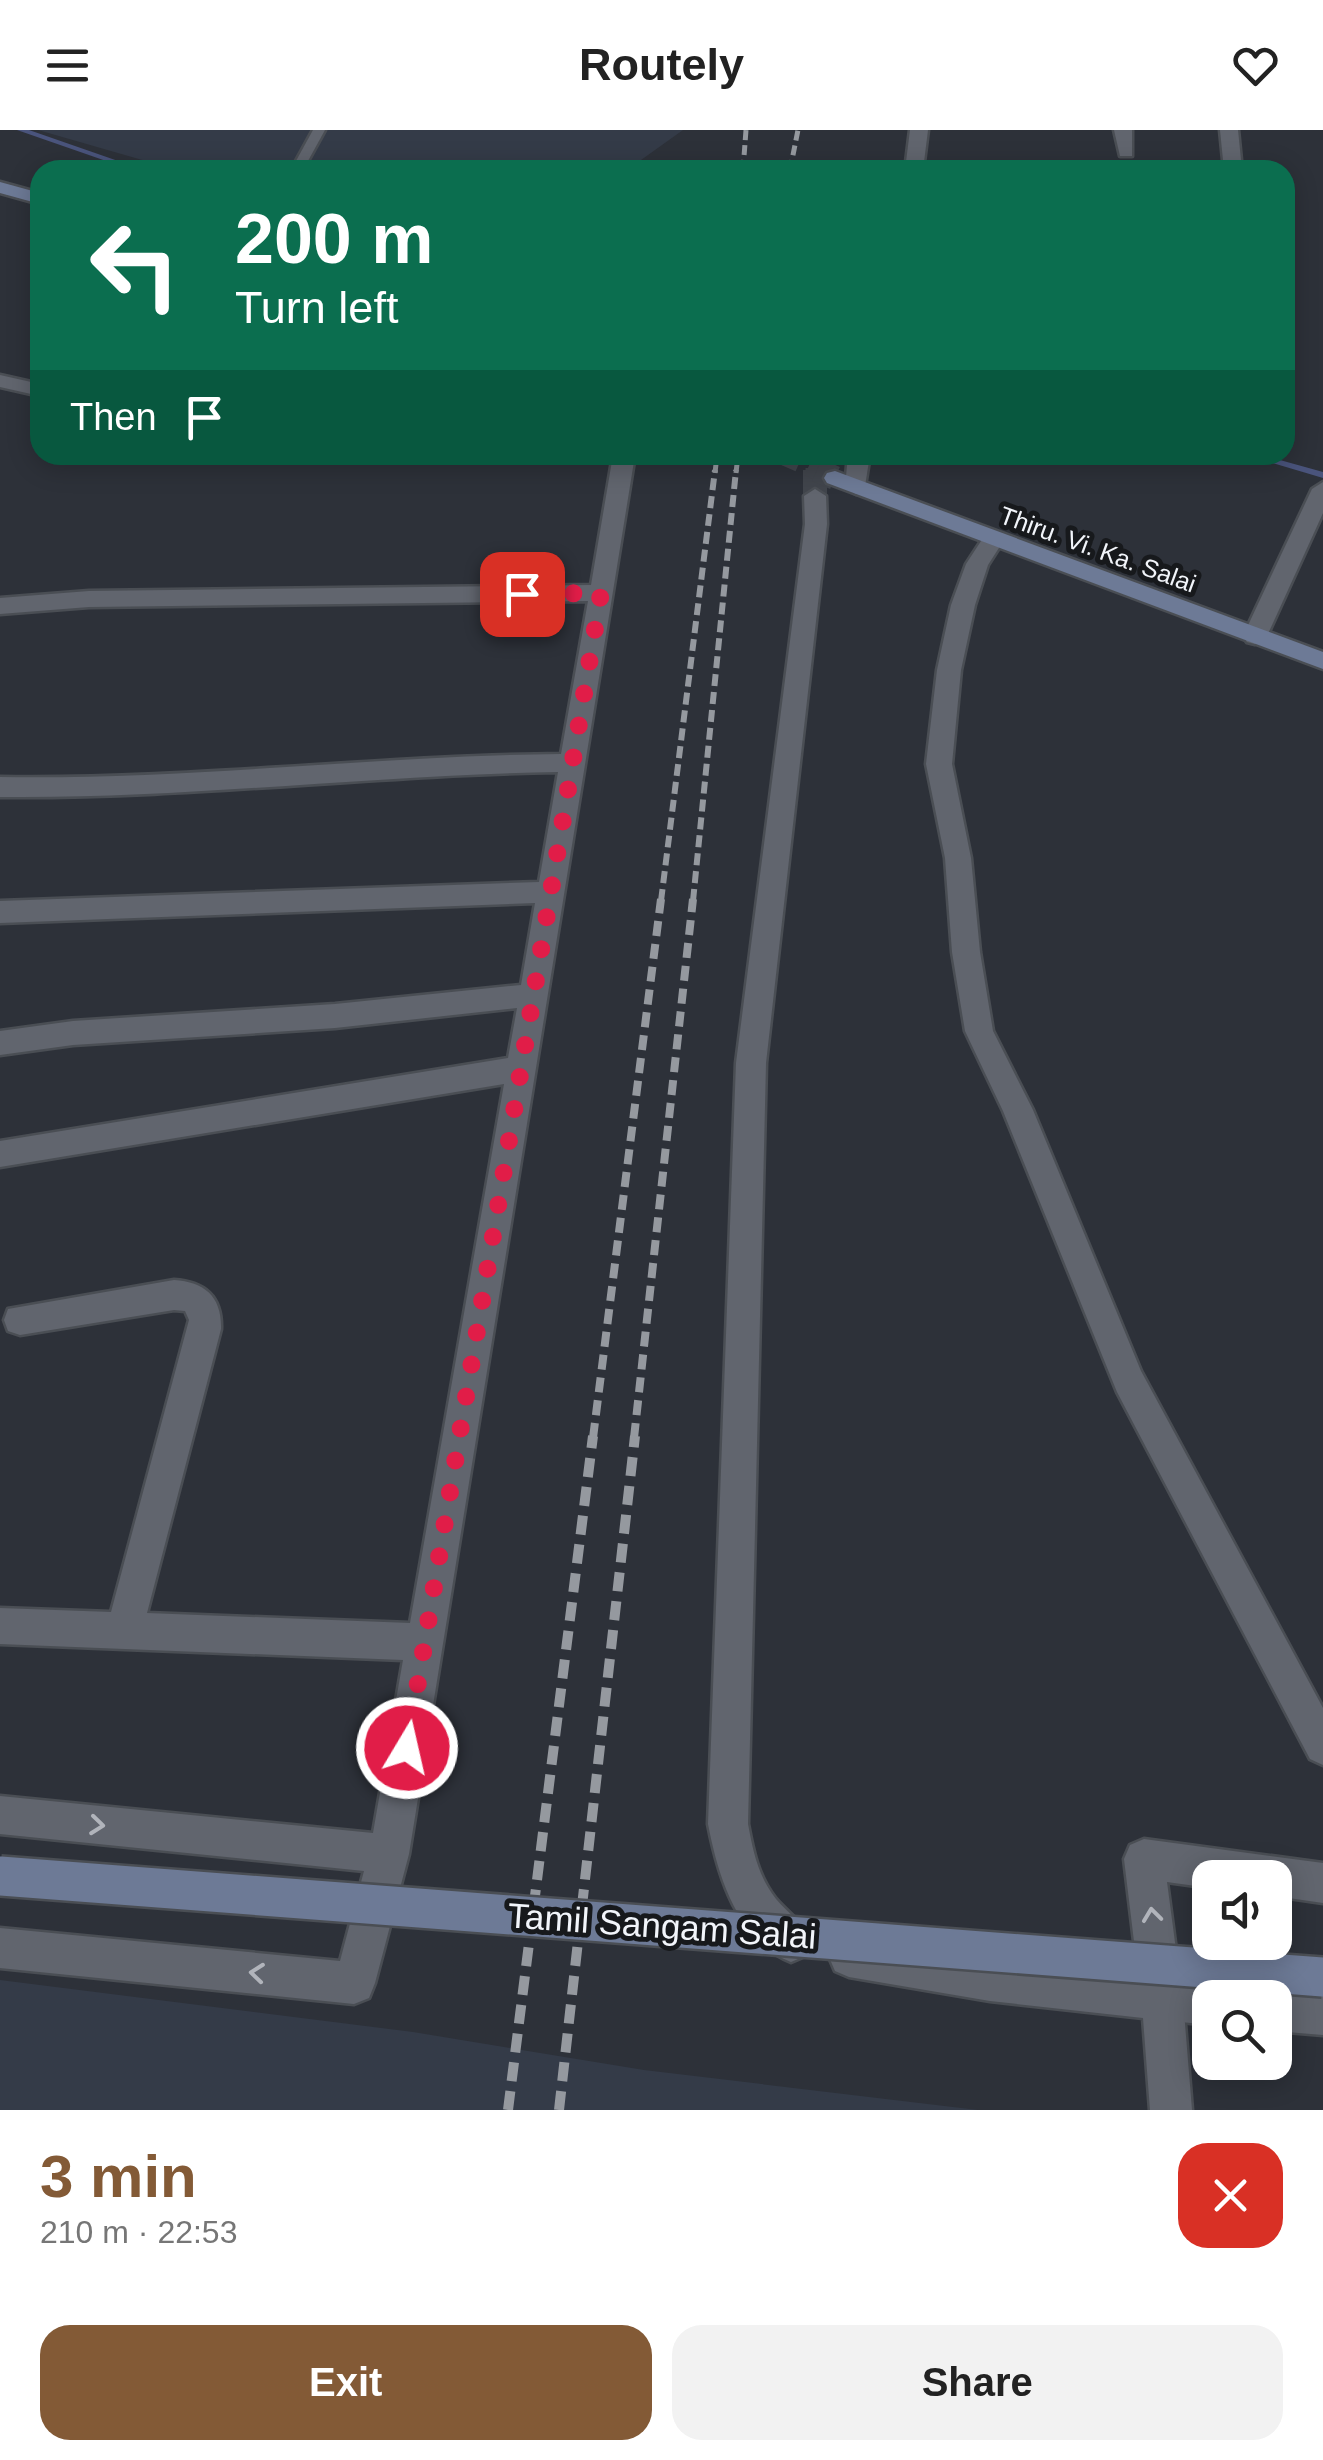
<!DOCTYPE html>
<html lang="en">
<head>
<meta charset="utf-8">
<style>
	body { margin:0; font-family:Helvetica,sans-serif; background:#f2f2f2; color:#222; height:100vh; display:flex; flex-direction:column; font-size:38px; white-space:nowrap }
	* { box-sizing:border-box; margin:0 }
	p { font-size:32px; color:#767676 }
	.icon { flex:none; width:55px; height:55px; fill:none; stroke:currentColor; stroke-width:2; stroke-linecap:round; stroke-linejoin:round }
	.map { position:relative; height:1980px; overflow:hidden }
	.side { display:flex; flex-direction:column; background:#fff; flex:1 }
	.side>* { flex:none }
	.banner { position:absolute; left:30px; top:30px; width:1265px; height:305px; border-radius:30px; box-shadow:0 5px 25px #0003; background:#0b6e4f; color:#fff; overflow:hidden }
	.controls { position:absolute; left:1192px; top:1730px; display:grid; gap:20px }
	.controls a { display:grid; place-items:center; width:100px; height:100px; border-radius:20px; background:#fff; box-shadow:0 5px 25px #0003; font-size:50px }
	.pin { position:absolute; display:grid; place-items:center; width:85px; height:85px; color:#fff; margin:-42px; border-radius:20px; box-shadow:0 5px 15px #0006 }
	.me { position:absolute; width:110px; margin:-55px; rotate:9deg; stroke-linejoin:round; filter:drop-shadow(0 0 8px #0008) }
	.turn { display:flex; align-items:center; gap:35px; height:210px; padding:0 40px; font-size:45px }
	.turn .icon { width:130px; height:130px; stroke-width:2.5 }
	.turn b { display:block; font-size:70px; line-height:85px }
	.then { display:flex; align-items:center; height:95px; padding:0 40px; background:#0003; gap:20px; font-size:38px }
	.round { display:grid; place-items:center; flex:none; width:105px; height:105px; border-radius:30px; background:#f2f2f2 }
	.headline { display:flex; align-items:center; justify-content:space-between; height:170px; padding:0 40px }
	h1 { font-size:60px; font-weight:700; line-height:75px; color:#835a36 }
	.primary-button { display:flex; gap:20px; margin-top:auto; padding:20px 40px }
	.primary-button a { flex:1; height:115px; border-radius:30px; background:#835a36; color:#fff; font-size:40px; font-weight:700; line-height:115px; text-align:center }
	.primary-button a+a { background:#f2f2f2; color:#222 }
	header { display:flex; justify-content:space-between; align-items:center; height:130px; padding:0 40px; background:#fff; font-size:45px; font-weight:700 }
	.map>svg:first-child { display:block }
	.built { fill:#343b48 }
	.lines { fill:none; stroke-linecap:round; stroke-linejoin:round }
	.stream { fill:#4a547c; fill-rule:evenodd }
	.tertiary-tunnel-far1 { stroke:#41454c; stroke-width:19; stroke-dasharray:19 10; stroke-linecap:butt }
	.tertiary-tunnel { stroke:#41454c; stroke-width:24; stroke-dasharray:24 12; stroke-linecap:butt }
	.secondary-tunnel-far1 { stroke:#41454c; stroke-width:19; stroke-dasharray:19 10; stroke-linecap:butt }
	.secondary-tunnel { stroke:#41454c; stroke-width:24; stroke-dasharray:24 12; stroke-linecap:butt }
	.service-casing { stroke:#4a4e54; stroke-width:5 }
	.minor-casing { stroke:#4a4e54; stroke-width:5 }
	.tertiary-casing { stroke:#4a4e54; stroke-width:5 }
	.secondary-casing { stroke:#4a4e54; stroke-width:5 }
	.service { fill:#61656e; fill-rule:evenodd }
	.minor { fill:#61656e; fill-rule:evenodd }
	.tertiary { fill:#61656e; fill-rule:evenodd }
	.secondary { fill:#6d7a96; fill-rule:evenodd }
	.rail-far3 { stroke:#95999f; stroke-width:5; stroke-dasharray:10 5; stroke-linecap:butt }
	.rail-far2 { stroke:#95999f; stroke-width:6; stroke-dasharray:12 6; stroke-linecap:butt }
	.rail-far1 { stroke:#95999f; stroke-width:8; stroke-dasharray:15 8; stroke-linecap:butt }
	.rail { stroke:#95999f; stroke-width:10; stroke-dasharray:19 10; stroke-linecap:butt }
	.secondary-bridge-casing { stroke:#4a4e54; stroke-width:44; stroke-linecap:butt }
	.secondary-bridge { stroke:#6d7a96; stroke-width:39 }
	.oneway { stroke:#b1b4bb }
	.route { stroke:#e11d48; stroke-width:18; stroke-dasharray:0 32.4 }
	.labels { text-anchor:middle; stroke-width:10; stroke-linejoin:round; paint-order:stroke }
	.far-street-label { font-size:25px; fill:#f2f5fa; stroke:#17191c }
	.near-street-label { font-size:35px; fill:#f2f5fa; stroke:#17191c }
</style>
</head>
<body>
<header><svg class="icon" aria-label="menu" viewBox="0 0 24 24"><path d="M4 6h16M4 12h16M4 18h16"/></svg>Routely<svg class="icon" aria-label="heart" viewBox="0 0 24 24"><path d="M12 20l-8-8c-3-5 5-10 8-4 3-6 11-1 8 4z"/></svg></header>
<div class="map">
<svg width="1323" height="1980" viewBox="0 0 1323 1980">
	<rect width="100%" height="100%" fill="#2d3139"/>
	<!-- built -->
	<g class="built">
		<path d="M38,0H683L627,40H177Z"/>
		<path d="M0,1850L413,1902L644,1940L978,1980H0Z"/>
	</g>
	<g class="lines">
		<!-- stream -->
		<g class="stream">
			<path d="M17,0H29L144,40H132Z"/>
			<path d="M1246,325H1262L1323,342V348Z"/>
		</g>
		<!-- tertiary-tunnel-far1 -->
		<path class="tertiary-tunnel-far1" d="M815,338V343"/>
		<!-- tertiary-tunnel -->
		<path class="tertiary-tunnel" d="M815,340V366"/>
		<!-- secondary-tunnel-far1 -->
		<path class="secondary-tunnel-far1" d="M782,325L823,343"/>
		<!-- secondary-tunnel -->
		<path class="secondary-tunnel" d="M817,340L835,348"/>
		<defs>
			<path id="service" d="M313,0H325L303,40H291Z"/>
			<g id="minor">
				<path d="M1114,0H1132V26H1120Z"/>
				<path d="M1220,0H1238L1242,40H1224Z"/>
				<path d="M0,245L40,254V266L0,257Z"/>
				<path d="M613,325H635L409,1724L375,1853L369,1868L354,1874L0,1838V1798L340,1831L364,1741L0,1704V1666L373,1703L403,1530L0,1514V1478L111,1482L189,1190L185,1181L174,1180L20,1205L8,1201L4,1190L8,1179L174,1150C205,1152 222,1167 221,1199L147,1483L410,1493L504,954L0,1037V1011L508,928L517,878L335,898L73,915L0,925V901L73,891L335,874L521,855L535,773L0,793V771L539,752L558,642C372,645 186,669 0,667V647C187,650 374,626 561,624L588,471L89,477L0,484V468L89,461L591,455Z"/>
				<path d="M1323,352V383L1267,506L1255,514L1247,512L1243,506L1312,359Z"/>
				<path d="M993,403L1004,410L988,435L975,475L961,540L952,634L971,728L980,822L993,901L1033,980L1141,1241L1323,1578V1635L1310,1629L1117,1262L1003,981L965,901L952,822L945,728L926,634L937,540L951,475L966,434L985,405Z"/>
				<path d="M1144,1709L1323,1733V1773L1275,1766V1748H1210V1758L1167,1752L1180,1850L1225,1859L1228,1868H1210V1895L1162,1890L1147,1884L1141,1869L1124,1729L1130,1715Z"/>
				<path d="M1275,1859L1323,1863V1905L1275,1901V1868H1259Z"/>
			</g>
			<g id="tertiary">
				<path d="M910,0H928L923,40H905Z"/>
				<path d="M848,325H870L864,362L856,364L845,357Z"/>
				<path d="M815,359L826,366L827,394L766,933L748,1694C753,1721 758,1746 776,1769C789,1784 804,1793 811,1812L805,1826L791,1832C737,1810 718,1746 708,1694L736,933L805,394L804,366Z"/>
				<path d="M849,1807L990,1829L1162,1848L1177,1854L1183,1869L1192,1980H1150L1143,1888L990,1871L849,1847L835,1841L829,1827L835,1813Z"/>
			</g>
			<g id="secondary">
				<path d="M0,52L40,63V74L0,63Z"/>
				<path d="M835,341L1323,522V539L827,353L824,348L827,343Z"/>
			</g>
		</defs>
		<!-- service casing -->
		<use href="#service" class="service-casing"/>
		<!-- minor casing -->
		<use href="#minor" class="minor-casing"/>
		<!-- tertiary casing -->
		<use href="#tertiary" class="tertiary-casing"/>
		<!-- secondary casing -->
		<use href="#secondary" class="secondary-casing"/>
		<!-- service -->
		<use href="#service" class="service"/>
		<!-- minor -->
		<use href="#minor" class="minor"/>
		<!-- tertiary -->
		<use href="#tertiary" class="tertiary"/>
		<!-- secondary -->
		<use href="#secondary" class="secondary"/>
		<!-- rail-far3 -->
		<g class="rail-far3">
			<path d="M743,40L746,0"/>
			<path d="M790,40L798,0"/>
			<path d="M715,343L717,325"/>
			<path d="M736,343L738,325"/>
		</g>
		<!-- rail-far2 -->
		<g class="rail-far2">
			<path d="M661,771L715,340"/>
			<path d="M693,771L736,340"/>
		</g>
		<!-- rail-far1 -->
		<g class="rail-far1">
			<path d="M593,1308L661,769"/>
			<path d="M634,1308L693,769"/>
		</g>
		<!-- rail -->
		<g class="rail">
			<path d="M508,1980L593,1306"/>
			<path d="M559,1980L635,1306"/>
		</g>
		<defs>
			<path id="secondary-bridge" d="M0,1746L1323,1847"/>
		</defs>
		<!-- secondary-bridge casing -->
		<use href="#secondary-bridge" class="secondary-bridge-casing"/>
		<!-- secondary-bridge -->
		<use href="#secondary-bridge" class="secondary-bridge"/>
	</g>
	<!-- one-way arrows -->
	<defs><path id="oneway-chevron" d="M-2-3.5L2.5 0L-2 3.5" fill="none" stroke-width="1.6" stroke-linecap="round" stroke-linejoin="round" transform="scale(2.5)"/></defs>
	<g class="oneway">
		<use href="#oneway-chevron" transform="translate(97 1695) rotate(6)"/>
		<use href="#oneway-chevron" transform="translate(1152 1785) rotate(-97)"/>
		<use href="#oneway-chevron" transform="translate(257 1843) rotate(-174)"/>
	</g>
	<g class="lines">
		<!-- route -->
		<path class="route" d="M407,1618L601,463L522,464"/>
	</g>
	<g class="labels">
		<!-- far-street labels -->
		<g class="far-street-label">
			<text transform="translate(1098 419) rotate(20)" y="9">Thiru. Vi. Ka. Salai</text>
		</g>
		<!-- near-street labels -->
		<g class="near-street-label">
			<text transform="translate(662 1796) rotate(4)" y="12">Tamil Sangam Salai</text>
		</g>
	</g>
</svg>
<div class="controls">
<a><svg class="icon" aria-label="sound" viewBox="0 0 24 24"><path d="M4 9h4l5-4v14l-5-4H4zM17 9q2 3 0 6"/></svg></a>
<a><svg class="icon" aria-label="search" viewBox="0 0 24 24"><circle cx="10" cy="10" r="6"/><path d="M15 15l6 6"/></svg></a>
</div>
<div class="pin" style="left:522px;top:464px;background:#d93025"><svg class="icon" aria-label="arrive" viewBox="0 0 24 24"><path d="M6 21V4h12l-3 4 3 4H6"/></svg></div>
<svg class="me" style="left:407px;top:1618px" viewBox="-20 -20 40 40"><circle r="17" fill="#e11d48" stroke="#fff" stroke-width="3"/><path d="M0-11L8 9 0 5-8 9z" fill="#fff"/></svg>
<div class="banner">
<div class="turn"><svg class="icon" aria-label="left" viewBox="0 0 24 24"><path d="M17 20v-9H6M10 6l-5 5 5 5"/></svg><div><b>200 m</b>Turn left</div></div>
<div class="then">Then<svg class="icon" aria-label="arrive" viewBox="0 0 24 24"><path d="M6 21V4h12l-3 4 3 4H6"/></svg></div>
</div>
</div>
<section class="side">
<div class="headline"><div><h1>3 min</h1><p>210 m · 22:53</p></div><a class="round" style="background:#d93025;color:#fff"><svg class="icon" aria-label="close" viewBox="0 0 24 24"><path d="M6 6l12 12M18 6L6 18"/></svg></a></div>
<div class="primary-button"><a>Exit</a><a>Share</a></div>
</section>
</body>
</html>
